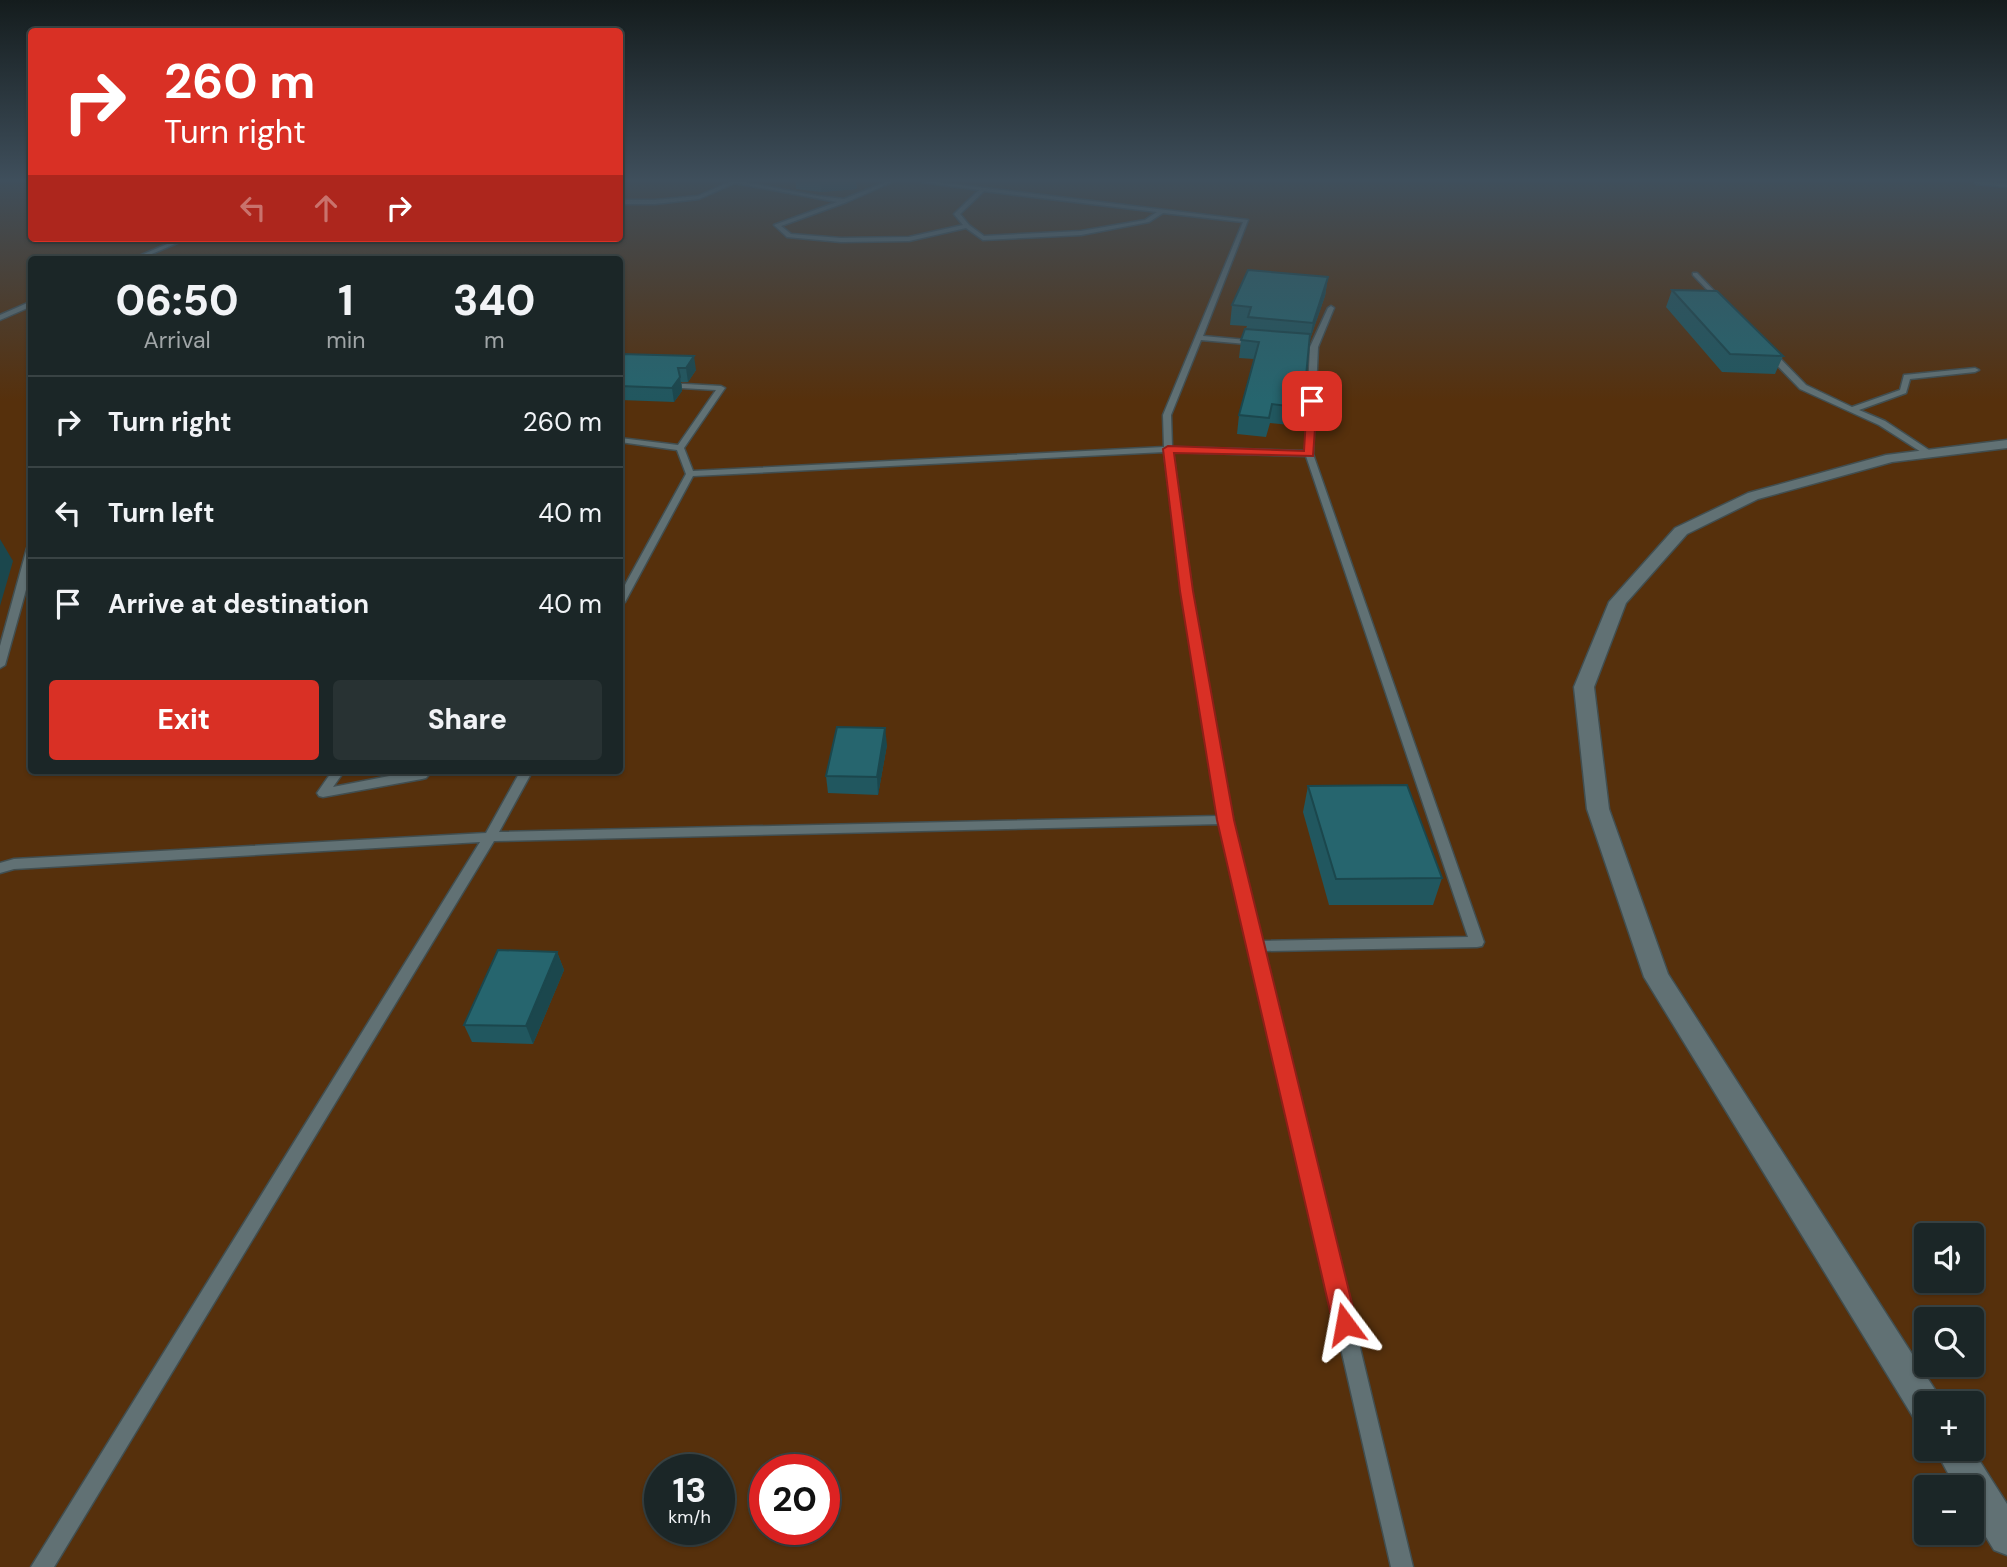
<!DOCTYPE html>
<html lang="en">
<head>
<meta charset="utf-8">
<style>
	body { margin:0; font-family:"DM Sans",sans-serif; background:#283233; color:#f1f3f6; height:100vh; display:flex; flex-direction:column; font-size:26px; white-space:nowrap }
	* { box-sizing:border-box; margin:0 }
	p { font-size:23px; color:#a0a5a7 }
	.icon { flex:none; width:38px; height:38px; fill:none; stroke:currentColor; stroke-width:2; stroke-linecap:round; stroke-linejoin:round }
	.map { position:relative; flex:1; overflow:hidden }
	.panel { position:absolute; left:28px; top:256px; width:595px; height:518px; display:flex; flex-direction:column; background:#1b2627; border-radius:7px; box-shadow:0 2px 5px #0004,0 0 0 2px #394344 }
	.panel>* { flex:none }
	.guide { position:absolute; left:28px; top:28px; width:595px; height:214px; border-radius:7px; box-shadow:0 2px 5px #0004,0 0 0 2px #394344; background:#d93025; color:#fff; overflow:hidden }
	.controls { position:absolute; left:1914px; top:1223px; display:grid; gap:14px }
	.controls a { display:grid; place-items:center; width:70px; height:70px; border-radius:7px; background:#1b2627; box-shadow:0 2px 5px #0004,0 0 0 2px #394344; font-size:35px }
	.speed { position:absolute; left:644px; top:1454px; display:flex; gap:14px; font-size:35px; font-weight:700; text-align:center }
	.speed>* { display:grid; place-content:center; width:91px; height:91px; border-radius:50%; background:#1b2627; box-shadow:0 2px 5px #0004,0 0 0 2px #394344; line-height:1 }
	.speed small { font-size:18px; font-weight:400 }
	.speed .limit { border:10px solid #d22; background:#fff; color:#111 }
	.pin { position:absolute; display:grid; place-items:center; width:60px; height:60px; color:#fff; margin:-30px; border-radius:14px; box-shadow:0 4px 10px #0006 }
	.me { position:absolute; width:77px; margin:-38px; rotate:347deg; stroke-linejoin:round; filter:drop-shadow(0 0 5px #0008) }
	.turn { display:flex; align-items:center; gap:24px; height:147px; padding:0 21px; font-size:32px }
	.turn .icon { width:91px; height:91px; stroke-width:2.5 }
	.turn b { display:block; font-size:49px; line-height:60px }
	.lanes { display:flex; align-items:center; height:66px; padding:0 21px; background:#0003; justify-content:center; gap:35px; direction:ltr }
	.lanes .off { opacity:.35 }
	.eta { display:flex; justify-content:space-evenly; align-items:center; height:119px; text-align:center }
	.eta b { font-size:42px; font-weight:800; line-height:49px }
	.button { display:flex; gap:14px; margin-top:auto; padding:14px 21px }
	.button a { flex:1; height:80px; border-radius:7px; background:#d93025; color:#fff; font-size:28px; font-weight:800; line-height:80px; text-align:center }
	.button a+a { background:#283233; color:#f1f3f6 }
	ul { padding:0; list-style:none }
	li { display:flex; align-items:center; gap:21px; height:91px; padding:0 21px; border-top:2px solid #394344 }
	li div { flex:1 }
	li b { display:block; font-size:26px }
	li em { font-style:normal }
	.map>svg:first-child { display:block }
	.green { fill:#56300c; fill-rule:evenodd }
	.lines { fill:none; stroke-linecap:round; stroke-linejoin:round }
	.service-casing { stroke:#414e50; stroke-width:3 }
	.minor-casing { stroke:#414e50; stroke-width:3 }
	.service { fill:#617174; fill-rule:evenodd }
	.minor { fill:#617174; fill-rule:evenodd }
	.wall { fill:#21575f }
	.shaded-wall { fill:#1b474d }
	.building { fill:#26656e; stroke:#1b474d; stroke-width:2 }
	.route { fill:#d93025; stroke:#8d1f18; stroke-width:2 }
</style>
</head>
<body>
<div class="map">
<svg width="2007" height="1567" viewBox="0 0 2007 1567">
	<rect width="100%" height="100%" fill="#243234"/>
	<!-- green -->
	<path class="green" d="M0,182H31L32,238H620V182H2007V1567H0ZM32,259H620V770H32ZM1927,1236H1972V1281H1927ZM1927,1320H1972V1365H1927ZM1927,1404H1972V1449H1927ZM660,1470H719V1530H660ZM765,1470H824V1530H765ZM1927,1488H1972V1533H1927Z"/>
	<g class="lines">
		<defs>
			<g id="service">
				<path d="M729,182H744L817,196L844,199L886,182H892L847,202L781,226L791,234L841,238L909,237L963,225L954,214L979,190L922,182H935L1248,220L1203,336L1258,341L1262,343L1258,345L1201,340L1171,415L1172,447L1305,451L1310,347L1328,308L1331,306L1334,308L1318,347L1313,454L1484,942L1482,946L1477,947L1264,951L1413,1567H1391L1221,824L494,841L54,1567H31L480,842L14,869L0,873V863L14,859L486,833L521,770H533L499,832L1219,816L1182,591L1164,452L693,476L625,602L620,605V594L686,474L677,450L620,442V438L678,445L716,390L682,388V384H685L721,386L725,388L684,448L693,471L1164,447L1163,415L1243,222L1163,213L1149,222L1081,235L983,240L966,228L909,241L841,242L787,237L774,225L837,202L735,183L699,199L655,204H620V200H655L698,196ZM984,191L1157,212L1145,220L1081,231L984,236L969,225L960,214ZM1173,452L1306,456L1468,937L1261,941L1232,820L1192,591Z"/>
				<path d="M1974,182L2007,183V187L1977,184Z"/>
				<path d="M181,238H189L140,259H132Z"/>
				<path d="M1693,273H1697L1723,300V302H1719L1693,275Z"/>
				<path d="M32,301V306L0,320V315Z"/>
				<path d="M1767,351H1773L1806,385L1852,407L1900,390L1904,375L1975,368L1979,370L1975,372L1910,379L1906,393L1859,410L1885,421L1932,452V456L1929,457L1879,425L1800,389L1767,355Z"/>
				<path d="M32,545V568L5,665L0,668V646L27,548Z"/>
				<path d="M333,770H345L333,787L420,770H433L426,778L422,779L323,797L319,796L317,793Z"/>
			</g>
			<g id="minor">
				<path d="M2007,440V448L1892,462L1758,499L1687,534L1626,603L1594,687L1609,809L1668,974L1939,1396L1942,1404H1927V1425L1915,1420L1644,977L1587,809L1574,687L1609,602L1675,528L1748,493L1886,455Z"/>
				<path d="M1935,1449H1972L2007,1504V1555L1994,1550L1972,1514V1488H1956Z"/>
			</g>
		</defs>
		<!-- service casing -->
		<use href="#service" class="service-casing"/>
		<!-- minor casing -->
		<use href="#minor" class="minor-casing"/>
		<!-- service -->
		<use href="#service" class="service"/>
		<!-- minor -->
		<use href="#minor" class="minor"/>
	</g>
	<!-- wall -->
	<g class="wall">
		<path d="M796,182H856L857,189L821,192L796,189Z"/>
		<path d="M1328,277L1325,296L1309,342L1303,408L1300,426L1270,423L1266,437L1237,434L1239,415L1254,359L1239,358L1241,340L1247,326L1230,325L1232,305Z"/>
		<path d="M1672,290L1783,356L1775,374L1722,372L1666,307Z"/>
		<path d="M620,354L696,370L688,382H681L682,391L674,402L620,400Z"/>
		<path d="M887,745L878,795L828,793L826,776Z"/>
		<path d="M1308,786L1442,878L1433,905H1329L1303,812Z"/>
		<path d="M557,952L564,970L533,1044L472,1042L464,1025Z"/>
	</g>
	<!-- shaded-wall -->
	<g class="shaded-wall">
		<path d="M820,182H856L857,189L821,192Z"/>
		<path d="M1328,277L1325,296L1309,342L1313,323Z"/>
		<path d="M694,356L696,370L688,382L686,368Z"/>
		<path d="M680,377L682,391L674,402L672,388Z"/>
		<path d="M0,539L13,561L0,606Z"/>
		<path d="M885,728L887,745L878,795L877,777Z"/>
		<path d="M557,952L564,970L533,1044L526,1026Z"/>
	</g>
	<!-- building -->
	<g class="building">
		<path d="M1248,270L1328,277L1313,323L1248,317L1251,307L1232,305Z"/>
		<path d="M1672,290L1717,291L1783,356L1730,354Z"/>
		<path d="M1245,329L1310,334L1303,408L1272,404L1269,418L1239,415L1259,342L1241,340Z"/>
		<path d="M620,354L694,356L686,368H678L680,377L672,388L620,386Z"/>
		<path d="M837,727L885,728L877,777L826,776Z"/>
		<path d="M1407,785L1442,878L1336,879L1308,786Z"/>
		<path d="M498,950L557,952L526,1026L464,1025Z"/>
	</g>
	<!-- sky -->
	<linearGradient id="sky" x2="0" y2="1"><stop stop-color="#141c1d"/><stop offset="0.45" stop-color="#3f4f5c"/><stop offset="1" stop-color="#3f4f5c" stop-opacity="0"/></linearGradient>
	<rect width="2007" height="401" fill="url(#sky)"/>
	<!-- route -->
	<path class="route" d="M1312,398L1317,401L1313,456L1174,453L1193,591L1234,820L1357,1324L1353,1332L1345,1336L1336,1332L1333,1324L1217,820L1180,591L1163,449L1168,446L1304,451L1307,401Z"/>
</svg>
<div class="controls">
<a><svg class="icon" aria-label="sound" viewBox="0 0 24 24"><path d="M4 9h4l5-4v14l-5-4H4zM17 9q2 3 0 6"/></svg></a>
<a><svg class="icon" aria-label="search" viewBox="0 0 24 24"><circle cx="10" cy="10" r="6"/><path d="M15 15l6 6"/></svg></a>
<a>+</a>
<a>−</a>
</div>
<div class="speed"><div>13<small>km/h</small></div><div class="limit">20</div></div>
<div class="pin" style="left:1312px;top:401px;background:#d93025"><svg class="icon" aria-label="arrive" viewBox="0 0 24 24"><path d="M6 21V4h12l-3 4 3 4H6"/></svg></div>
<svg class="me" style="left:1345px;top:1324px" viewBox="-20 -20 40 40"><path d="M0-17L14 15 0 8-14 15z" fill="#d93025" stroke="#fff" stroke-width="4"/></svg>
<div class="guide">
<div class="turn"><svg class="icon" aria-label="right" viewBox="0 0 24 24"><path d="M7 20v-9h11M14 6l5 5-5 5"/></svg><div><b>260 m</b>Turn right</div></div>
<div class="lanes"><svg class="icon off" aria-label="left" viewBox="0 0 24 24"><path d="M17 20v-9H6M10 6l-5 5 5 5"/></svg><svg class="icon off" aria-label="ahead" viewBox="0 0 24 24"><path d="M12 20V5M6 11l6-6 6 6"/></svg><svg class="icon" aria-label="right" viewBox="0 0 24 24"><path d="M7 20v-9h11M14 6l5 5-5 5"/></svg></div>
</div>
<section class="panel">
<div class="eta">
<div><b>06:50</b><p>Arrival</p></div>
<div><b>1</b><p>min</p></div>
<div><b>340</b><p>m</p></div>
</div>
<ul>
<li><svg class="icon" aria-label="right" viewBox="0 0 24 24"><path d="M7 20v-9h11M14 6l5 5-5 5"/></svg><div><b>Turn right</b></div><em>260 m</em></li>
<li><svg class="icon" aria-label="left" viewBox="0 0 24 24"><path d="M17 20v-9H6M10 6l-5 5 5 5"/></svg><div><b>Turn left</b></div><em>40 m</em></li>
<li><svg class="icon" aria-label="arrive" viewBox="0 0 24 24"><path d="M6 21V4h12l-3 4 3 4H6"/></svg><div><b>Arrive at destination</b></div><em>40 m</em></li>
</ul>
<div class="button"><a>Exit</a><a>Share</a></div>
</section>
</div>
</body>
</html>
